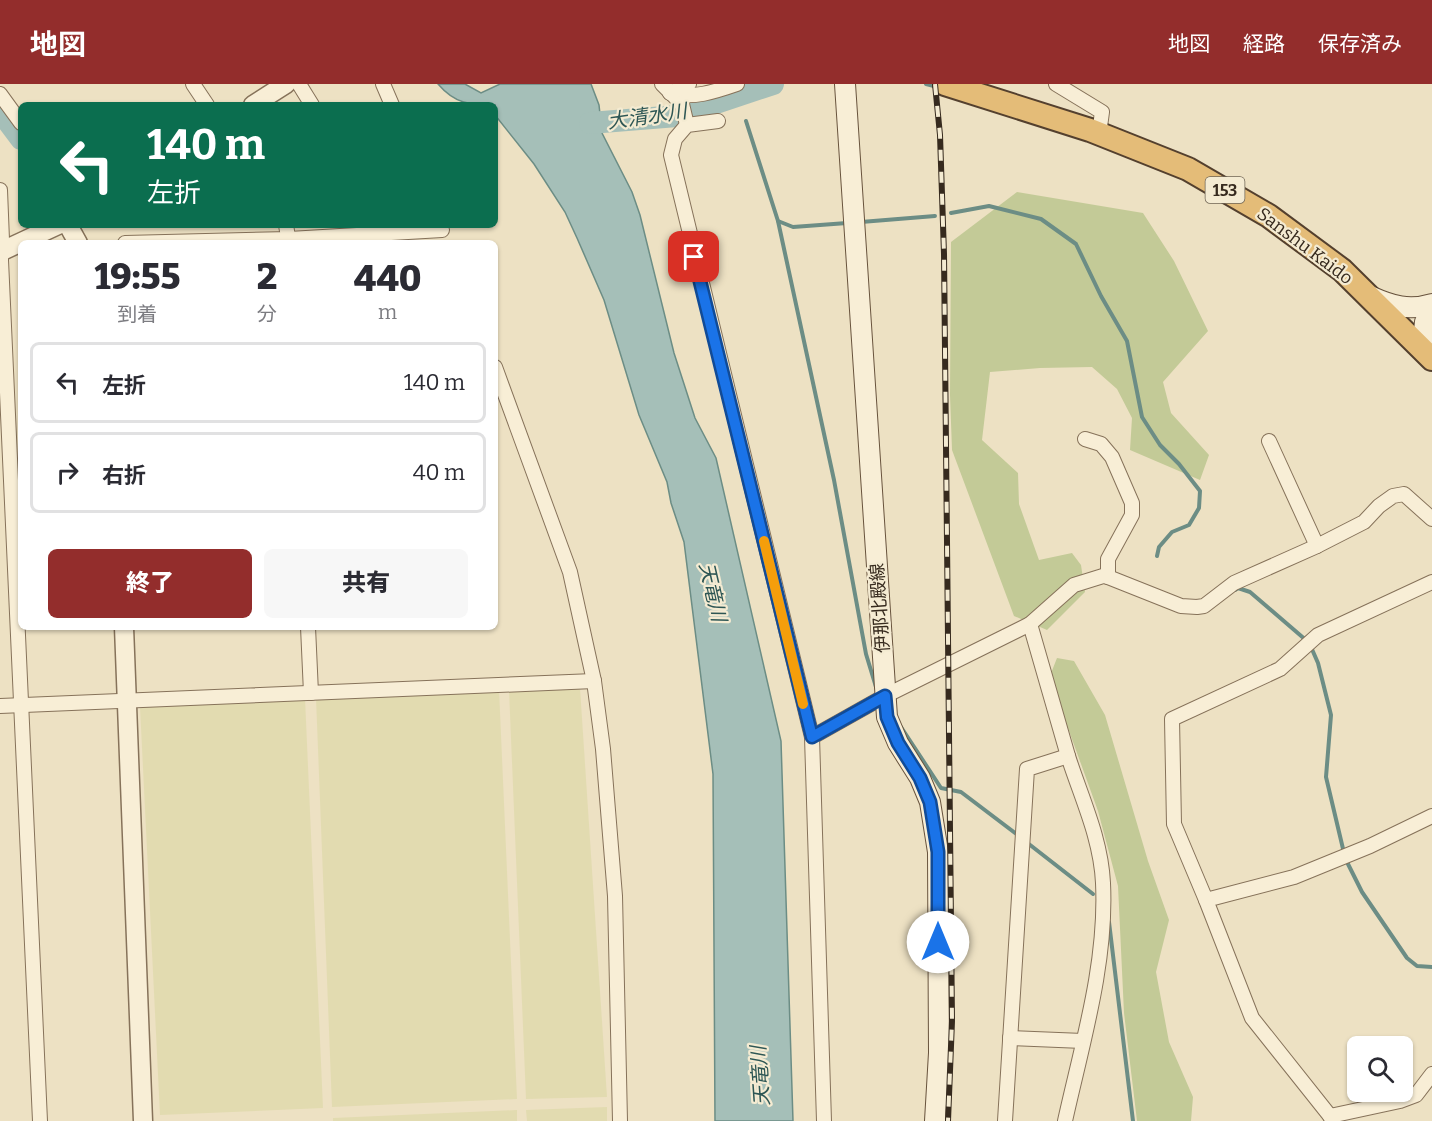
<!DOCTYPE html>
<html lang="ja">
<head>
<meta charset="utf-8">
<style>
	body { margin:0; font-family:Bitter,"Noto Sans JP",serif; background:#f7f7f7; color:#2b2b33; height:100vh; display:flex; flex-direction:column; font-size:22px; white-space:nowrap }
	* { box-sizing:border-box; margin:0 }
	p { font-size:20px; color:#7c7c81 }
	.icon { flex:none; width:33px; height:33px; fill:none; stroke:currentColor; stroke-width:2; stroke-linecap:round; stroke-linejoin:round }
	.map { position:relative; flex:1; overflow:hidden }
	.details { position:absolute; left:18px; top:156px; width:480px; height:390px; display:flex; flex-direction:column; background:#fff; border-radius:9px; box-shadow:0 2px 4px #0004 }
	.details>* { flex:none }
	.top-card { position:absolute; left:18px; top:18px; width:480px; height:126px; border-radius:9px; box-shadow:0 2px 4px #0004; background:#0b6e4f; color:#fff; overflow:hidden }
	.controls { position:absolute; left:1347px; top:952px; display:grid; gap:12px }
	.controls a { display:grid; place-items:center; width:66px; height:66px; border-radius:9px; background:#fff; box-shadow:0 2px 4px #0004; font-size:30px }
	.pin { position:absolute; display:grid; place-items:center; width:51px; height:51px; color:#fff; margin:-26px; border-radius:12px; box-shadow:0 3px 9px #0006 }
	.me { position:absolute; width:66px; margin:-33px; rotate:0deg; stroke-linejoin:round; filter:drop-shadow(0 0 4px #0008) }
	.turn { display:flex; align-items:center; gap:21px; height:126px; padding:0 30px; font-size:27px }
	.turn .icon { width:78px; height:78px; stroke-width:2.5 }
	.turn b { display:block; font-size:42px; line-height:51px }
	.eta { display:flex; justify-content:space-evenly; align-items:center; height:102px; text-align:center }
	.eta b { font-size:36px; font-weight:800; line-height:42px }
	.cta { display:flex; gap:12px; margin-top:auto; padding:12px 30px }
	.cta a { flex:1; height:69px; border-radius:9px; background:#932d2c; color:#fff; font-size:24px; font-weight:800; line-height:69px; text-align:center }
	.cta a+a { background:#f7f7f7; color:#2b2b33 }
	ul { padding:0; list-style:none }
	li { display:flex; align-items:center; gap:18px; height:81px; margin:0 12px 9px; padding:0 18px; border:3px solid #e1e1e2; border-radius:9px }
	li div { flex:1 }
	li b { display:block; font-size:22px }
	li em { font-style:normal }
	header { display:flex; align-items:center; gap:36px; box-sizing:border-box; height:84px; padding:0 30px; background:#932d2c; color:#fff }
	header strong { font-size:28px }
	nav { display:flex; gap:33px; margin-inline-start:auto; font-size:21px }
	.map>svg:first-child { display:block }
	.farmland { fill:#e2dbb0 }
	.green { fill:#c3ca97 }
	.water { fill:#a5bfb8; stroke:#6c8d85; stroke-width:1.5 }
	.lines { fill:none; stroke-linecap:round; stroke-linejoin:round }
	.stream { stroke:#6c8d85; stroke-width:4 }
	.river { stroke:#a5bfb8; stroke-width:22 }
	.minor-casing { stroke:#86725a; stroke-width:16 }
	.tertiary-casing { stroke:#86725a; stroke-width:21 }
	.secondary-casing { stroke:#68533d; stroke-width:22 }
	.trunk-casing { stroke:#54402e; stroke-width:26 }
	.minor { stroke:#f8eed6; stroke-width:14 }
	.tertiary { stroke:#f8eed6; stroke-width:18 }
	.secondary { stroke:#f8eed6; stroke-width:20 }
	.trunk { stroke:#e4bc78; stroke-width:22 }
	.rail-casing { stroke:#362a1e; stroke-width:6 }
	.rail { stroke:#f4ebd2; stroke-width:4; stroke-dasharray:11; stroke-linecap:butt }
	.route-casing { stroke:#114b97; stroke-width:15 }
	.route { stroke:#1a73e8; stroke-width:10 }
	.slow { stroke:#f59e0b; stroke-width:10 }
	.labels { text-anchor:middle; stroke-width:4.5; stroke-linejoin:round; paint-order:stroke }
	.shield { fill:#f4ebd2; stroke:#6f6454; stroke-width:1.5 }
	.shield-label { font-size:16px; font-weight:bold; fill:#362a1e }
	.street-label { font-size:18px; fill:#362a1e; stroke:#f4ebd2 }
	.water-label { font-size:20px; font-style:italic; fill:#2d5654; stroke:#f4ebd2 }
</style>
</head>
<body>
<header>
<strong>地図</strong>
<nav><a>地図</a><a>経路</a><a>保存済み</a></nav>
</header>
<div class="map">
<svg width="1432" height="1037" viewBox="0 0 1432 1037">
	<rect width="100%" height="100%" fill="#ede1c3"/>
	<!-- farmland -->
	<g class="farmland">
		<path d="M580,604L607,1013L526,1015L509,606Z"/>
		<path d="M499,605L517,1015L332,1023L316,614Z"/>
		<path d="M305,614L323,1024L160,1031L140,623Z"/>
		<path d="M607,1023V1037H527L526,1026Z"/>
		<path d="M517,1026V1037H333V1034Z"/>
	</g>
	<!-- green -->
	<g class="green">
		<path d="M1017,108L1143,129L1174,177L1208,247L1163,298L1171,329L1209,371L1200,396L1130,366L1132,334L1117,305L1092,283L1040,284L990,288L982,356L1018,389L1019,420L1039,476L1072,469L1081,481L1085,508L1047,546L1014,532L952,366L950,311L951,158Z"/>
		<path d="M1057,574L1074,577L1105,631L1148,777L1169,836L1156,888L1169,958L1193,1013L1191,1037H1137L1124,929L1118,802L1098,727L1068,644L1044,607Z"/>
	</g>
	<!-- water -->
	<path class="water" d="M438,0H465L481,9L500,0H591L599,21L602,49L632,108L640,131L674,269L695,334L716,374L781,657L793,1037H715L713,690L684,458L671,419L667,398L639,331L604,216L577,154L565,128L534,80L495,31V21C470,21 455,20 438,0Z"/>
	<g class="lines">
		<!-- stream -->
		<g class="stream">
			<path d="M926,0L938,3"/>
			<path d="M737,13L739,19"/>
			<path d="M746,37L778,137L793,143L847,139"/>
			<path d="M951,129L989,122L1041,135L1076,160L1101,212L1127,257L1142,333L1160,361L1179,380L1200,407L1199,424L1189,441L1172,448L1159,463L1157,472"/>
			<path d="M778,137L834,396L866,570L876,603"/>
			<path d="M861,138L935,132"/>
			<path d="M1235,506L1238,504L1250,508L1307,557"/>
			<path d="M1311,563L1318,579L1331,631L1326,693L1344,769"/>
			<path d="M901,643L941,704L961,708L1019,752"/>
			<path d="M1025,757L1093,810"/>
			<path d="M1346,776L1362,808L1407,874L1417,882L1432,883"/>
			<path d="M1109,838L1133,1037"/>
		</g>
		<!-- river -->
		<g class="river">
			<path d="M0,27L21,55"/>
			<path d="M590,39L677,32L773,0"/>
		</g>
		<defs>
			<g id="minor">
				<path d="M193,0L207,21"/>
				<path d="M299,0L312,21"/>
				<path d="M383,0L392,21"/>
				<path d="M662,0L682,20L687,41"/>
				<path d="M1056,0L1102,28L1099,50"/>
				<path d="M670,9C693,15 714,8 737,0"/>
				<path d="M670,9L689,0"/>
				<path d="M0,10L21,39"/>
				<path d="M718,37L687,41L675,55L671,71L812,653L824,1037"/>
				<path d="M0,106L2,156L1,176L40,1037"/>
				<path d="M286,141L289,159"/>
				<path d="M125,159L289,155L442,146"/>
				<path d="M495,283L570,488L594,597L603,665L615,812L620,1037"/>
				<path d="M1085,355L1101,360L1112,373L1132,419V431L1108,475V493"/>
				<path d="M1269,357L1317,462"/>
				<path d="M1030,540C1043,584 1055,628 1068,672C1081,713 1101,754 1103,799C1107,879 1082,960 1065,1037"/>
				<path d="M308,543L311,609"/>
				<path d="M0,622L594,597"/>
				<path d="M812,653L885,612L1030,540L1074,501L1103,492L1108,493L1181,522L1197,523L1204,522L1234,499L1317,462L1364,438L1379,422L1393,412L1404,410L1432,435"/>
				<path d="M1206,816L1174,740L1172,635L1280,585L1318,551L1432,498"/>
				<path d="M1010,954L1083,957"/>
				<path d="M1330,1032L1252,934L1206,816L1294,793L1370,762L1432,732"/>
				<path d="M1005,1037L1027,685L1068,672"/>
				<path d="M1333,1037L1330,1032L1400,1017L1416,1011L1432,990"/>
			</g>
			<g id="tertiary">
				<path d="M253,21L286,0"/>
				<path d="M68,141L78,159"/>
				<path d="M0,168L58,141"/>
				<path d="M124,543L143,1037"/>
			</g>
			<g id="secondary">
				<path d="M845,0L887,633L898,659L920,694L930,718L938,768L939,969L935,1037"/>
				<path d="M1370,212C1392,222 1409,227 1432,220"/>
				<path d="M1422,264L1425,238L1432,225"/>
			</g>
			<path id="trunk" d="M945,0L1090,46L1188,85L1269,132L1342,186L1432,275"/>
		</defs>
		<!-- minor casing -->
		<use href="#minor" class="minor-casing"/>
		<!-- tertiary casing -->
		<use href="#tertiary" class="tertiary-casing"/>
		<!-- secondary casing -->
		<use href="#secondary" class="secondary-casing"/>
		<!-- trunk casing -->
		<use href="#trunk" class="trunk-casing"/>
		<!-- minor -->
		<use href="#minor" class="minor"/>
		<!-- tertiary -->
		<use href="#tertiary" class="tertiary"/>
		<!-- secondary -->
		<use href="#secondary" class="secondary"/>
		<!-- trunk -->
		<use href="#trunk" class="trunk"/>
		<defs>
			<path id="rail" d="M935,0L940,51L944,170L952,937L948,1037"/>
		</defs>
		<!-- rail casing -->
		<use href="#rail" class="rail-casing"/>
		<!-- rail -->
		<use href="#rail" class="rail"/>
	</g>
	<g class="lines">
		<defs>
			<path id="route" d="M694,173L812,653L885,612L887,633L898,659L920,694L930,718L938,768V858"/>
		</defs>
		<!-- route casing -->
		<use href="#route" class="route-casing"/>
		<!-- route -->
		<use href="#route" class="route"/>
		<!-- slow -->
		<path class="slow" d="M764,457L803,620"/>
	</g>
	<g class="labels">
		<!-- shield labels -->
		<rect class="shield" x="1205.5" y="93" width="39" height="26" rx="4.5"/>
		<g class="shield-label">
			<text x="1225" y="112">153</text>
		</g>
		<!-- street labels -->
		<g class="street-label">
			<text transform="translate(1305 162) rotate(37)" y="6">Sanshu Kaido</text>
			<text transform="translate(880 524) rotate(-94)" y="6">伊那北殿線</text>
		</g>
		<!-- water labels -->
		<g class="water-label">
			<text transform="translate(647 32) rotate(-8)" y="7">大清水川</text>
			<text transform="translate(713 508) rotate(77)" y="7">天竜川</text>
			<text transform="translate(760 992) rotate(-94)" y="7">天竜川</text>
		</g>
	</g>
</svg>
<div class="controls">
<a><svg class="icon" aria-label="search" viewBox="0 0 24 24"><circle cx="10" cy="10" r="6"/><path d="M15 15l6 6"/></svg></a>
</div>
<div class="pin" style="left:694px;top:173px;background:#d93025"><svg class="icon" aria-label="arrive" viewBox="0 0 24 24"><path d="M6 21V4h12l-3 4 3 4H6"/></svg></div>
<svg class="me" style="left:938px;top:858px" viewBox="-20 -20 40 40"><circle r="19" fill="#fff"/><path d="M0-13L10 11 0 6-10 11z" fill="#1a73e8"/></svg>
<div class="top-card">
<div class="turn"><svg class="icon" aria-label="left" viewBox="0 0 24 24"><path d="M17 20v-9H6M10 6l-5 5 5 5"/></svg><div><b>140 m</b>左折</div></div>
</div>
<section class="details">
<div class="eta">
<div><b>19:55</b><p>到着</p></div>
<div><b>2</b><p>分</p></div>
<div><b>440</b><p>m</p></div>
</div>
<ul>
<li><svg class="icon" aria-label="left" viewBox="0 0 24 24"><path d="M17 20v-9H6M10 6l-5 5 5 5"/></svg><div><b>左折</b></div><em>140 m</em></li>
<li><svg class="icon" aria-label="right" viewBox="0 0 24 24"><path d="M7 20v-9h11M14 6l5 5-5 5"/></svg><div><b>右折</b></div><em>40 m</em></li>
</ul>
<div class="cta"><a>終了</a><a>共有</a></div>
</section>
</div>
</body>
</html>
